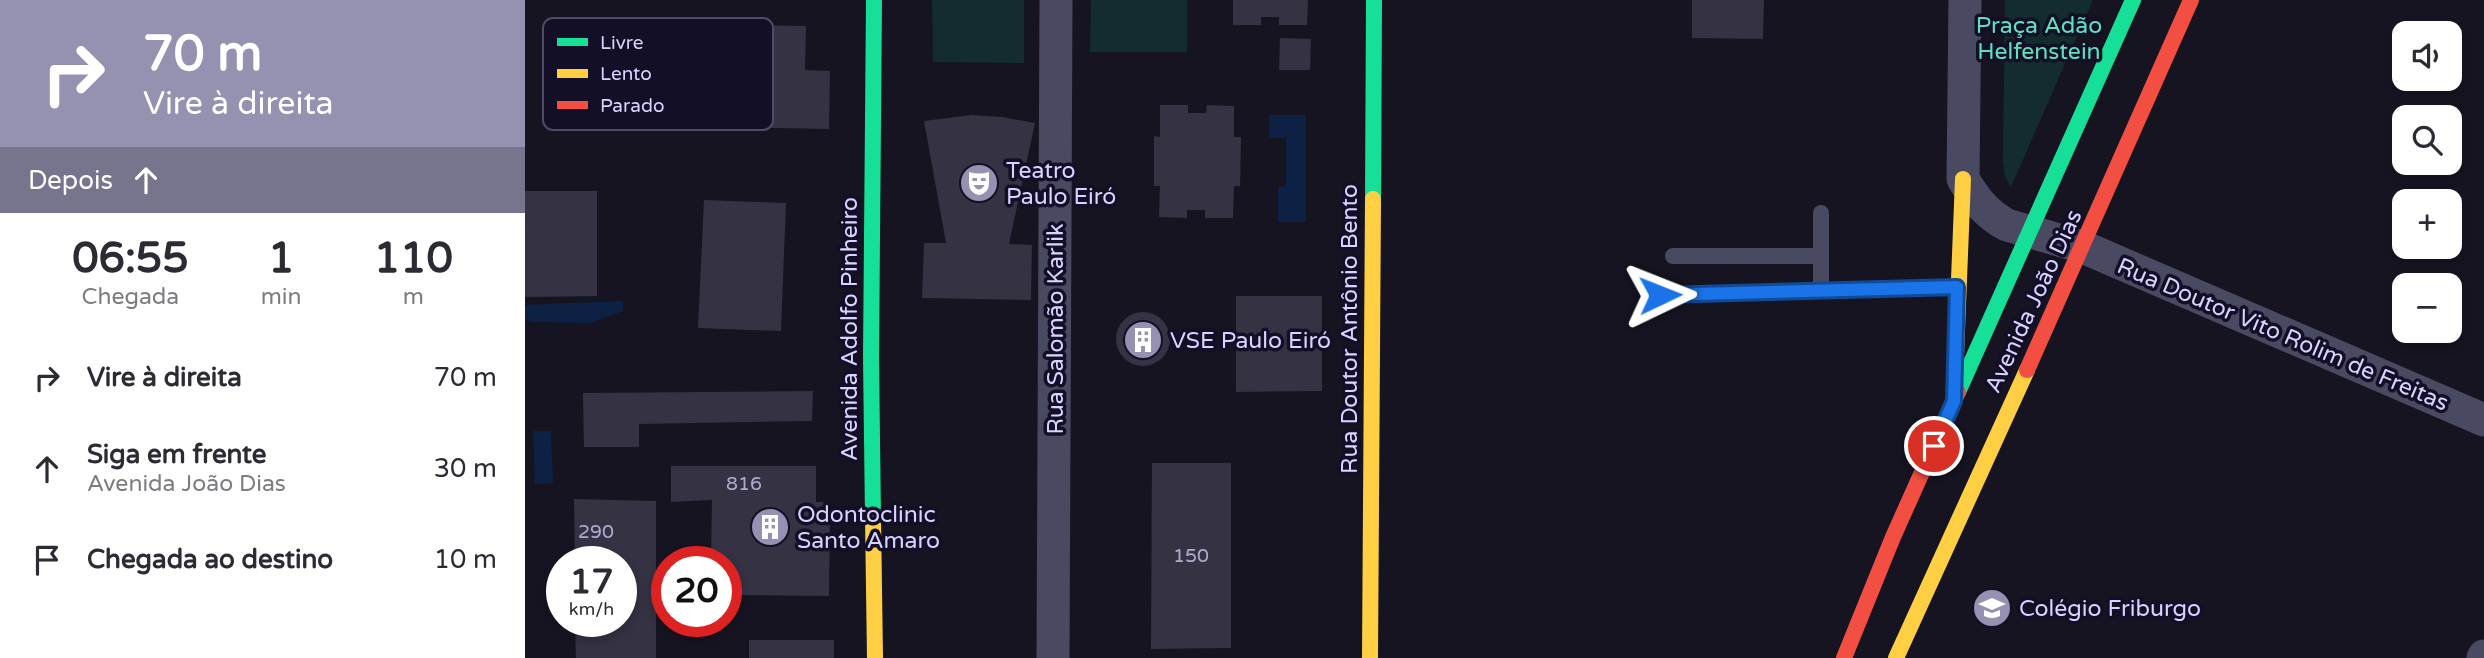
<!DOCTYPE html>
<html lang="pt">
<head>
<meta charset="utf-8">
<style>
	body { margin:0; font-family:"Varela Round",sans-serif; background:#f7f7f7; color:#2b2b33; height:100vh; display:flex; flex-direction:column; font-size:26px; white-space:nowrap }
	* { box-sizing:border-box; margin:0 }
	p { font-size:23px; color:#7c7c81 }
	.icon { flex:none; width:38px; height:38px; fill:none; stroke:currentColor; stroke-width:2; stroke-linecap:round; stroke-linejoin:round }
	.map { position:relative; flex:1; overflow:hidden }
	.side { display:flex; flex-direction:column; background:#fff; width:525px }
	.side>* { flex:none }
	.guide { background:#9591b1; color:#fff; overflow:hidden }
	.tools { position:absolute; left:1867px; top:21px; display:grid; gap:14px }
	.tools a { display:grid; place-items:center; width:70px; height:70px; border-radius:14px; background:#fff; box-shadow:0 4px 10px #0003; font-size:35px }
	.speed { position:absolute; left:21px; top:546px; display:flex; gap:14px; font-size:35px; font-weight:700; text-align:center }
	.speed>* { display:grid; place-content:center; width:91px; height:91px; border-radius:50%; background:#fff; box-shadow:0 4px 10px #0003; line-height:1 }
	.speed small { font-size:18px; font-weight:400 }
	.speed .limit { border:10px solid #d22; background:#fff; color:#111 }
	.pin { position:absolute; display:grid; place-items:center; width:60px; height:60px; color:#fff; margin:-30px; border:4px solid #fff; border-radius:50%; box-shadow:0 2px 7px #0007 }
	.me { position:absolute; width:77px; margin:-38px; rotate:88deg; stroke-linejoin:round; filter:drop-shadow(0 0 5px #0008) }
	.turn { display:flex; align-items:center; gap:24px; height:147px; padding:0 28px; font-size:32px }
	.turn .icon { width:91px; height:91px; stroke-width:2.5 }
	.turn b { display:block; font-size:49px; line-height:60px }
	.then { display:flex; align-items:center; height:66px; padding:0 28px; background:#0003; gap:14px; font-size:26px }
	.eta { display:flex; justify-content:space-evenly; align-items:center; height:119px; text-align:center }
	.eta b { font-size:42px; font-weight:700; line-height:49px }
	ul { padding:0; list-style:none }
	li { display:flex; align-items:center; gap:21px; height:91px; padding:0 28px }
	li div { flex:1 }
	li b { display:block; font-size:26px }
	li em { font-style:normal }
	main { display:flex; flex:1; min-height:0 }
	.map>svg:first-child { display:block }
	.green { fill:#132c2d }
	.water { fill:#0d2144 }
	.building { fill:#343243 }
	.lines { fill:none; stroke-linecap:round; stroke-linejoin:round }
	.lane { stroke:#4a4962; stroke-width:16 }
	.street { stroke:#4a4962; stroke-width:33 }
	.fast { stroke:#16e098; stroke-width:16 }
	.slow { stroke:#ffcf43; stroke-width:16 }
	.jam { stroke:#f24e42; stroke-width:16 }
	.route-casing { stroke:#114b97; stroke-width:18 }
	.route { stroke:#1a73e8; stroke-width:12 }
	.labels { text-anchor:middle; stroke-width:7; stroke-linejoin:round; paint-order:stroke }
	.number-label { font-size:19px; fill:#b0acd0 }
	.park-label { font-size:23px; fill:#5fe0c0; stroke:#130f26 }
	.poi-label { font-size:23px; fill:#d9d4ff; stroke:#130f26; text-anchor:start }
	.street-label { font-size:23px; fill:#d9d4ff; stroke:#130f26 }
	.key { fill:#130f26; stroke:#4e4a67; stroke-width:2 }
	.key-label { font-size:19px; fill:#d9d4ff }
</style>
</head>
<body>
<main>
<section class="side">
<div class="guide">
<div class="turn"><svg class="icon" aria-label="right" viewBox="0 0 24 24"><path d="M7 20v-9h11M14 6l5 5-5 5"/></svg><div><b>70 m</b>Vire à direita</div></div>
<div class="then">Depois<svg class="icon" aria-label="ahead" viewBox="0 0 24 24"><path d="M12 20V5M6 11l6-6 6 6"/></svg></div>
</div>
<div class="eta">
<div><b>06:55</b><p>Chegada</p></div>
<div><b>1</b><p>min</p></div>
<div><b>110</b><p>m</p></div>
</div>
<ul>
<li><svg class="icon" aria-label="right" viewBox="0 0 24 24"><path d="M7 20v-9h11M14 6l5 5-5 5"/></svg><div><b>Vire à direita</b></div><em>70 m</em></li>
<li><svg class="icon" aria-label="ahead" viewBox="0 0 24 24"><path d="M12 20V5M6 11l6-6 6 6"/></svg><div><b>Siga em frente</b><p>Avenida João Dias</p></div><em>30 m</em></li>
<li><svg class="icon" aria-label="arrive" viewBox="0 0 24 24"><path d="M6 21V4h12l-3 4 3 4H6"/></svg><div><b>Chegada ao destino</b></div><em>10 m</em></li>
</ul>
</section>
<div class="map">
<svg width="1959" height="658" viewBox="0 0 1959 658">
	<rect width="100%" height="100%" fill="#161421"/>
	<!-- green -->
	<g class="green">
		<path d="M407,0H499V63L408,62Z"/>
		<path d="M566,0H662V52H565Z"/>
		<path d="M1480,0H1568L1486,187L1480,177L1478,162Z"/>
	</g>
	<!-- water -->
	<g class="water">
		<path d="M744,115H781V222H753V187L761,186V138H744Z"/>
		<path d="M98,301V311L65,323L7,322L0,319V305Z"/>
		<path d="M8,431H26L28,483L10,484Z"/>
	</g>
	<!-- building -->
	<g class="building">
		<path d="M708,0H783L782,25H754V17H736V25H708Z"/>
		<path d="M1167,0H1239L1238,39L1167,38Z"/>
		<path d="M71,22L281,26L280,70L305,71L304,129L72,125L74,68Z"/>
		<path d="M755,38L786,39L785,70H754Z"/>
		<path d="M635,105H663V113H681L682,105L709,106V137H716L715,186H709L708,218H680V210H662V218L634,217L635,186H629V136L635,137Z"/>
		<path d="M446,115L477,117L510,123L484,244L507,245L506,300L397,298L399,243H421L399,121Z"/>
		<path d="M0,191H72V296L0,297Z"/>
		<path d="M179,200L261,203L256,331L173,328Z"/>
		<path d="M711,296H797V391L711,392Z"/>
		<circle cx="618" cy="339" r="27"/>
		<path d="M288,391L287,421L114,424V447H59L58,393Z"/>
		<path d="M627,463H706V648L626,649Z"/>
		<path d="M146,466H291V502H305L304,596L201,595V562H186L187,500L146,502Z"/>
		<path d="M49,499L131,501V658H51L50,621H96V562H50Z"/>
		<rect x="224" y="640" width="85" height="18"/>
	</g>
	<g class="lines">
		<!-- lane -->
		<g class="lane">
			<path d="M1148,256H1296V290"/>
			<path d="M1296,256V213"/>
			<path d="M1135,295L1432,287"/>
		</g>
		<!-- street -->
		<g class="street">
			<path d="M1440,0L1438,179C1450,199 1461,214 1482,225L1558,247L1959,420"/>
			<path d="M528,658L531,0"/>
			<path d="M1958,658L1959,656"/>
		</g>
		<!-- fast -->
		<g class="fast">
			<path d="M848,199L849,0"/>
			<path d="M1433,392L1608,0"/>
			<path d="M348,518L346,357L349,0"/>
		</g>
		<!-- slow -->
		<g class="slow">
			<path d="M1430,380L1438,179"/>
			<path d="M348,518L350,658"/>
			<path d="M845,658L848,199"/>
			<path d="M1371,658L1502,370"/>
		</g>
		<!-- jam -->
		<g class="jam">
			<path d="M1502,370L1666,0"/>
			<path d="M1319,658L1368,537L1433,392"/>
		</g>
	</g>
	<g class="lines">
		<defs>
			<path id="route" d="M1135,295L1432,287L1429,401L1409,446"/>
		</defs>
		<!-- route casing -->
		<use href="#route" class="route-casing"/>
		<!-- route -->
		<use href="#route" class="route"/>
	</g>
	<!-- icons -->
	<defs>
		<symbol id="theatre-disc" viewBox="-11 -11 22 22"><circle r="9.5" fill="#9591b1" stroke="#130f26"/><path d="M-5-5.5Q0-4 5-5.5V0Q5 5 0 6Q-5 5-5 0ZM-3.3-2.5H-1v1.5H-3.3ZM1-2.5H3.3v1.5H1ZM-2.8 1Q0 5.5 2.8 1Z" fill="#fff"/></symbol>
		<symbol id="building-disc" viewBox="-11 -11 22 22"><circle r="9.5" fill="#9591b1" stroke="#130f26"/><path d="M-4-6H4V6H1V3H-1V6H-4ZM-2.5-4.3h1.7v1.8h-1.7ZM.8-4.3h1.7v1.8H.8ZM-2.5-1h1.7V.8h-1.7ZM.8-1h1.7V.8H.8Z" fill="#fff"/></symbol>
		<symbol id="school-disc" viewBox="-11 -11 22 22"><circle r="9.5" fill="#9591b1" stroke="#130f26"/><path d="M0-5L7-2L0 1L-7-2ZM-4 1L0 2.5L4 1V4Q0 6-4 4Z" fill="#fff"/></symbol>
	</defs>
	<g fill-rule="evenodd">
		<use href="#theatre-disc" x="432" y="161" width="44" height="44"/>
		<use href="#building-disc" x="596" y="318" width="44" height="44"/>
		<use href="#building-disc" x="223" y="505" width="44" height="44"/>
		<use href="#school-disc" x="1445" y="586" width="44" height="44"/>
	</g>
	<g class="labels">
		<!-- number labels -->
		<g class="number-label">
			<text x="219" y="490">816</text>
			<text x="71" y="538">290</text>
			<text x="666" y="562">150</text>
		</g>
		<!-- park labels -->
		<g class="park-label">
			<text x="1514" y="33">Praça Adão<tspan x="1514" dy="26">Helfenstein</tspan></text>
		</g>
		<!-- poi labels -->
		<g class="poi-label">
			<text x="481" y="178">Teatro<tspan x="481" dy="26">Paulo Eiró</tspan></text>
			<text x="645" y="348">VSE Paulo Eiró</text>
			<text x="272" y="522">Odontoclinic<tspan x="272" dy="26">Santo Amaro</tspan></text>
			<text x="1494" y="616">Colégio Friburgo</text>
		</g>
		<!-- street labels -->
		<g class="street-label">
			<text transform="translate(1508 301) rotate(-65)" y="8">Avenida João Dias</text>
			<text transform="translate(324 329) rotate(-90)" y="8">Avenida Adolfo Pinheiro</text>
			<text transform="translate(530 329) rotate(-90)" y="8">Rua Salomão Karlik</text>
			<text transform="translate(824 329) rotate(-90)" y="8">Rua Doutor Antônio Bento</text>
			<text transform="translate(1758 334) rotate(23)" y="8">Rua Doutor Vito Rolim de Freitas</text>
		</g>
	</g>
	<!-- legend -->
	<rect x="18" y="18" width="230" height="112" rx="10" class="key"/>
	<rect x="32" y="38" width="31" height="8" fill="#16e098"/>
	<rect x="32" y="69" width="31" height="9" fill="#ffcf43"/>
	<rect x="32" y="101" width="31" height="8" fill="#f24e42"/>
	<g class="key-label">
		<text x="75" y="49">Livre</text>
		<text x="75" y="80">Lento</text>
		<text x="75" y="112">Parado</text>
	</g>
</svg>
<div class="tools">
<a><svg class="icon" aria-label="sound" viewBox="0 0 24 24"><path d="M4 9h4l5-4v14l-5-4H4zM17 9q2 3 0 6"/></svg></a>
<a><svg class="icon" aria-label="search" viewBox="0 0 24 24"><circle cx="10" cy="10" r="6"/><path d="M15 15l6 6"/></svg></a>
<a>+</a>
<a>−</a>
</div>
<div class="speed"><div>17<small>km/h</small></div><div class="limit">20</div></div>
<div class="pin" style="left:1409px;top:446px;background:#d93025"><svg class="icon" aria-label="arrive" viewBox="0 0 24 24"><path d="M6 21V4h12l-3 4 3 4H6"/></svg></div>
<svg class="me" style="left:1135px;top:295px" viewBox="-20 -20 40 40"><path d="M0-17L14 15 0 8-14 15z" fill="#1a73e8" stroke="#fff" stroke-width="4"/></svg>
</div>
</main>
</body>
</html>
